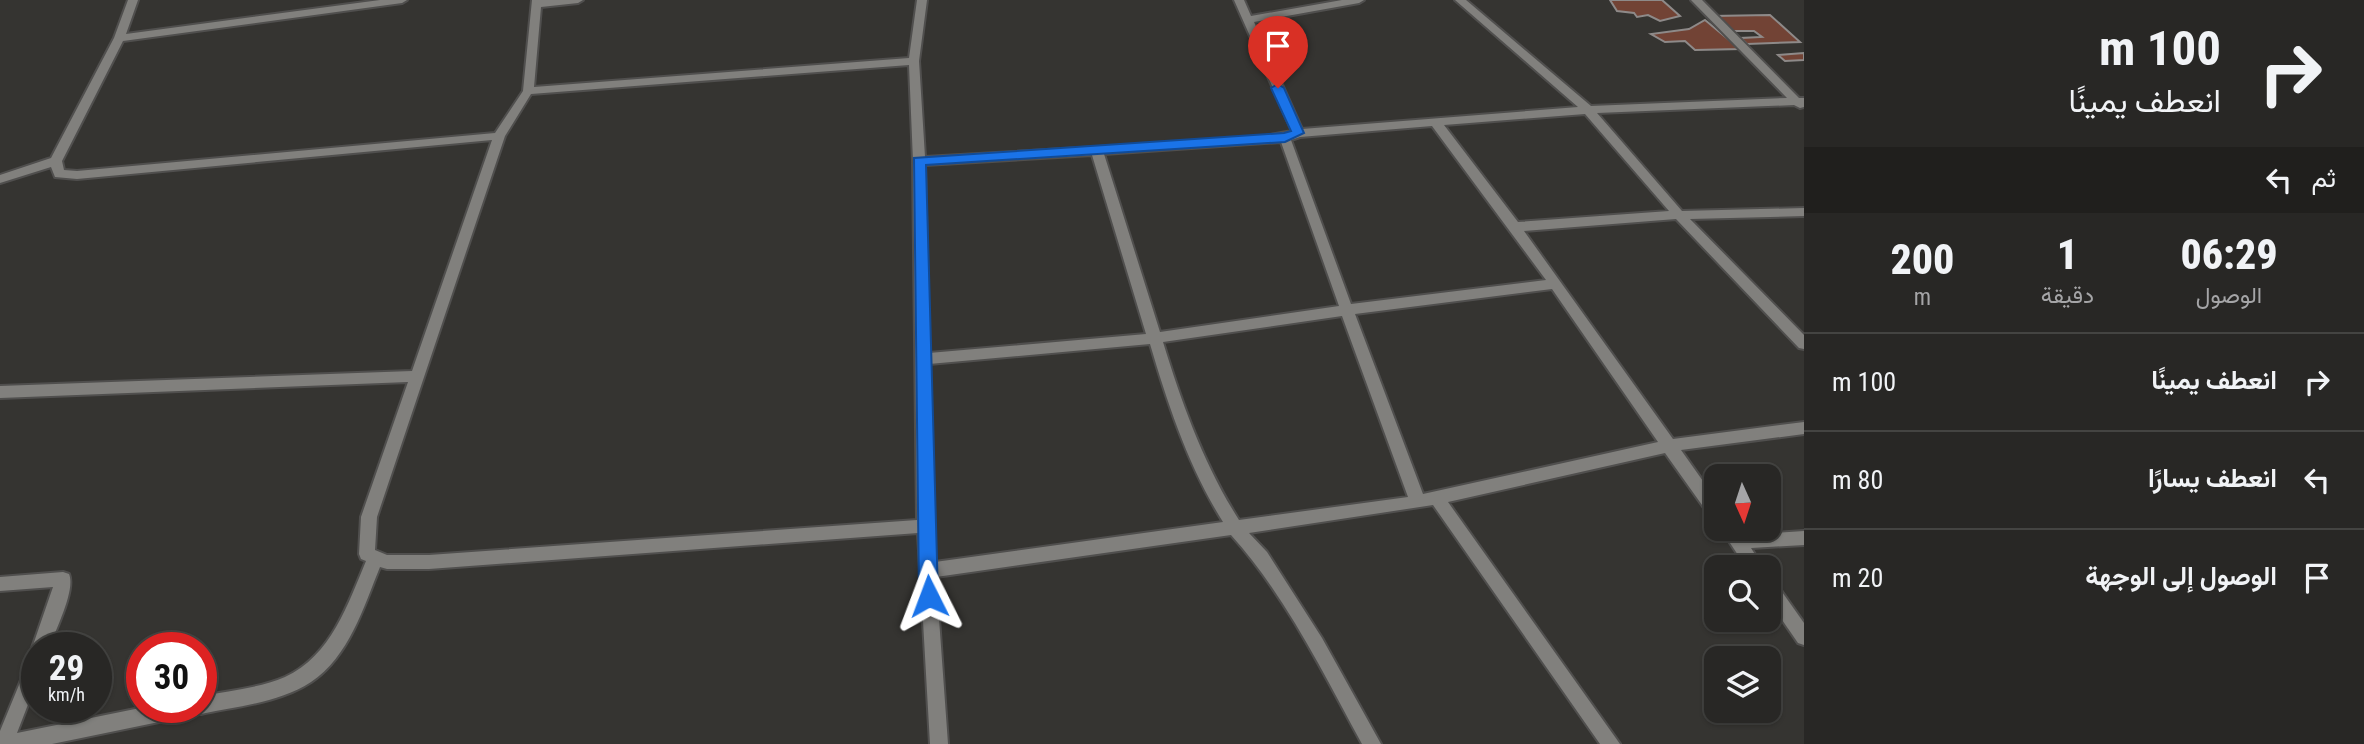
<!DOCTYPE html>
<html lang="ar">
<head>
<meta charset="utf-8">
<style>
	body { margin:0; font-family:"Roboto Condensed",Vazirmatn,sans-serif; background:#343332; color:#f1f3f6; direction:rtl; height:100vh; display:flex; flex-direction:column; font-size:26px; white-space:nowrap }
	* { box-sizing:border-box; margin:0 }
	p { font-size:23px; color:#a5a5a7 }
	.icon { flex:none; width:38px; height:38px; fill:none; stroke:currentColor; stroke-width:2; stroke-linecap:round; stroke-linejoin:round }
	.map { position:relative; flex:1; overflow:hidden; direction:ltr }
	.panel { display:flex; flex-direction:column; background:#282725; width:560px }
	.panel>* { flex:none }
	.top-card { background:#282725; color:#f1f3f6; overflow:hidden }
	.needle { width:46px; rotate:177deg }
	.tools { position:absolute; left:1704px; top:464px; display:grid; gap:14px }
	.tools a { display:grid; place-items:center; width:77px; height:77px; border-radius:14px; background:#282725; box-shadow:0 2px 5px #0004,0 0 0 2px #444442; font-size:35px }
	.speed { position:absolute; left:21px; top:632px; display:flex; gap:14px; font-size:35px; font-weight:700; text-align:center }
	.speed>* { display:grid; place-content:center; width:91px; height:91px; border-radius:50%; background:#282725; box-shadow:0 2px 5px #0004,0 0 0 2px #444442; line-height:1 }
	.speed small { font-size:18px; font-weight:400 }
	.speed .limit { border:10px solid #d22; background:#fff; color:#111 }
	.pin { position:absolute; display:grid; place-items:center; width:60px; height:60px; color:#fff; margin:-72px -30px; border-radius:50% 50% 50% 0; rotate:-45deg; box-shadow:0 0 7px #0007 }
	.pin .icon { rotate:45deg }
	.me { position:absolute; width:77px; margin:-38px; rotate:357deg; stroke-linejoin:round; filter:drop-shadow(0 0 5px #0008) }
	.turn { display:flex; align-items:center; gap:24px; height:147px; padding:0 28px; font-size:32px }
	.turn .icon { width:91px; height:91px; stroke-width:2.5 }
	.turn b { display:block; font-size:49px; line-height:60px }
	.then { display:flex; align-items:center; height:66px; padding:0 28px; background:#0003; gap:14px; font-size:26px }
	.eta { display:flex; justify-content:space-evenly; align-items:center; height:119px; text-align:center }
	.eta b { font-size:42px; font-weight:800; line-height:49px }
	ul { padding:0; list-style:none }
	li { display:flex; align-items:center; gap:21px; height:98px; padding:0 28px; border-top:2px solid #444442 }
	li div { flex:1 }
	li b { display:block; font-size:26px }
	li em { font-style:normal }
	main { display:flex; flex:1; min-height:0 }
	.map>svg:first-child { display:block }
	.building { fill:#724335; stroke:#8e8a89; stroke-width:2 }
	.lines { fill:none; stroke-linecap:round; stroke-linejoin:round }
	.minor-casing { stroke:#504f4e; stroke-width:4 }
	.minor { fill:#81807d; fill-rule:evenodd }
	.route { fill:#1a73e8; stroke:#114b97; stroke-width:2 }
</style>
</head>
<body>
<main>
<section class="panel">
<div class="top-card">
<div class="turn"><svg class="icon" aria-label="right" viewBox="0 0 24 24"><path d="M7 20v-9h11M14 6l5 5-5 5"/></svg><div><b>100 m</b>انعطف يمينًا</div></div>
<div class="then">ثم<svg class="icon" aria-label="left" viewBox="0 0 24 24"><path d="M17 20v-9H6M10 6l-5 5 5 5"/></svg></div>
</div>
<div class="eta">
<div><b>06:29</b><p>الوصول</p></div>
<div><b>1</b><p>دقيقة</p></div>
<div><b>200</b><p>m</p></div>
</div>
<ul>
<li><svg class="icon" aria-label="right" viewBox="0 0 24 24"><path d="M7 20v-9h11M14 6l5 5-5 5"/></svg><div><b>انعطف يمينًا</b></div><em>100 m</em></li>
<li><svg class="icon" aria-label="left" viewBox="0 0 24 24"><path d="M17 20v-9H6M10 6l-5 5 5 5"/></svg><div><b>انعطف يسارًا</b></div><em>80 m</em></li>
<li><svg class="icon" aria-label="arrive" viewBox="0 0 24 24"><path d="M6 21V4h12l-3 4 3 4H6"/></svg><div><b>الوصول إلى الوجهة</b></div><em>20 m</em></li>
</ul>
</section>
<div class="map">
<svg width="1804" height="744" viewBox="0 0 1804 744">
	<rect width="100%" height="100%" fill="#353431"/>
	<!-- building -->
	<g class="building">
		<path d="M1610,0H1662L1680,16L1660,21L1648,15L1637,17L1634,13L1617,11Z"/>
		<path d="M1770,15L1800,42L1747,44L1741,38L1762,37L1754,31H1728L1713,16Z"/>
		<path d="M1705,20L1740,49L1695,50L1685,41L1665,42L1651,34L1689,29Z"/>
		<path d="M1804,53V60L1785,61L1778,55Z"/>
	</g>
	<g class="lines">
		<defs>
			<g id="minor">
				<path d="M128,0H138L126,34L380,0H407L402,3L123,41L62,161L64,170L77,171L495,133L523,91L532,0H583L578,3L541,7L534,87L909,58L917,0H927L919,61L925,157L1254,138L1292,131L1234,0H1244L1251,16L1342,0H1364L1359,3L1254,22L1302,129L1578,107L1455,0H1466L1591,106L1787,98L1691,0H1702L1799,98H1804V107L1800,108L1794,105L1597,113L1682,211L1804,208V216L1690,219L1804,335V349L1799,348L1676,219L1524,231L1673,439L1804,422V434L1681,450L1717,501V521L1712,519L1665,453L1448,502L1620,744H1600L1433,505L1249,533L1267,552L1322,638L1381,744H1362C1323,673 1286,596 1231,535L936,577L948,744H930L918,533L429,569H387L380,567C364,606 349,657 311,682C279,703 237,706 201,714L195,711L188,716L52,744H0V731L33,651L32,648L53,587L0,591V577L63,572L69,574C76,590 55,631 49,648H37V681L17,733L145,707H201V696C229,691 259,688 285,677C331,656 348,604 366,561L361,559L359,554L361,517L408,382L0,398V386L412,371L492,140L77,179L55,177L51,167L0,183V175L51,158L114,38ZM909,65L913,161L917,520L429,555H387L375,550L377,517L505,136L531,94ZM1585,114L1669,211L1518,222L1444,125ZM1432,126L1546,280L1351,304L1291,140L1300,137ZM1281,142L1339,306L1160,332L1104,154ZM1092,155L1146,334L929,353L925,165ZM1552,289L1658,442L1423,494L1355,314ZM1342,316L1408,497L1239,520C1204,465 1182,404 1163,342ZM1150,344C1168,405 1189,468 1223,522L935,562L929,364Z"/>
				<path d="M1720,528H1737L1742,535L1804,531V545L1751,548L1763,567H1746Z"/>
				<path d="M1769,580L1775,582L1804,623V645L1798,643L1769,601Z"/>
			</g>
		</defs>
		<!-- minor casing -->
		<use href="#minor" class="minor-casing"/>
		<!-- minor -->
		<use href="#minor" class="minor"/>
	</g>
	<!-- route -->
	<path class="route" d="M1278,84L1284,88L1304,133L1285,142L926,165L938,596L935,602L929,604L922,602L919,596L914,158L1284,133L1291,131L1271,88Z"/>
</svg>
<div class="tools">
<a><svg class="needle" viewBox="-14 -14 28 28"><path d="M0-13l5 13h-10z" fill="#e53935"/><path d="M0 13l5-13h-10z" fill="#a5a5a7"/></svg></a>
<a><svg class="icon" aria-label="search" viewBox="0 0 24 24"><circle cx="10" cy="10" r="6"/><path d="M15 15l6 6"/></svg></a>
<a><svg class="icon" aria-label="layers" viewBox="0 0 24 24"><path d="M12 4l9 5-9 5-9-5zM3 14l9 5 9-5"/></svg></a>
</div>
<div class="speed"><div>29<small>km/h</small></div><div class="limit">30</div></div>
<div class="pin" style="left:1278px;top:88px;background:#d93025"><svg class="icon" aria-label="arrive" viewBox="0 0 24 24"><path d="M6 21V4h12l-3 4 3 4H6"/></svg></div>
<svg class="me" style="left:929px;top:596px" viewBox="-20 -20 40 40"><path d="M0-17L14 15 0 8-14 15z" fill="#1a73e8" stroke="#fff" stroke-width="4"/></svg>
</div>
</main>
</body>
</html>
